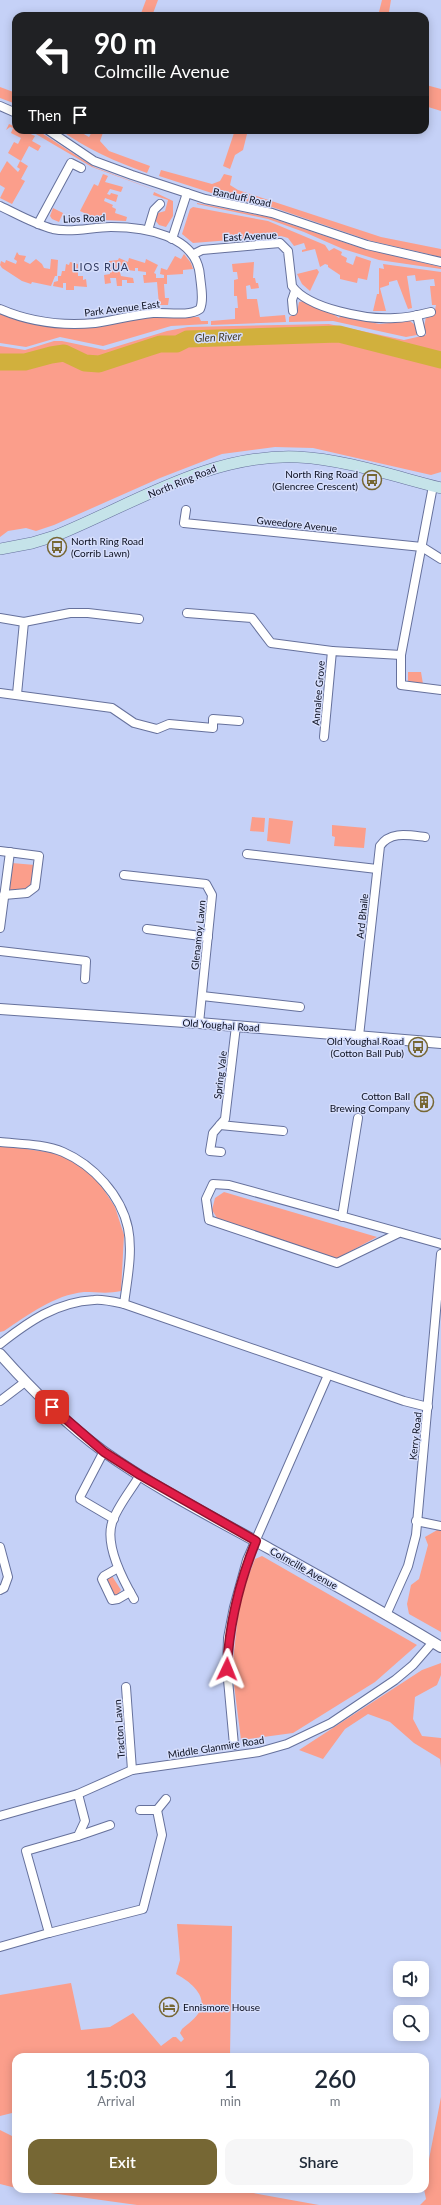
<!DOCTYPE html>
<html lang="en">
<head>
<meta charset="utf-8">
<style>
	body { margin:0; font-family:Lato,sans-serif; background:#f6f6f7; color:#1f2937; height:100vh; display:flex; flex-direction:column; font-size:15px; white-space:nowrap }
	* { box-sizing:border-box; margin:0 }
	p { font-size:13px; color:#747a83 }
	.icon { flex:none; width:22px; height:22px; fill:none; stroke:currentColor; stroke-width:2; stroke-linecap:round; stroke-linejoin:round }
	.map { position:relative; flex:1; overflow:hidden }
	.drawer { position:absolute; left:12px; top:2053px; width:417px; height:140px; display:flex; flex-direction:column; background:#fff; border-radius:12px; box-shadow:0 2px 10px #0003 }
	.drawer>* { flex:none }
	.guide { position:absolute; left:12px; top:12px; width:417px; height:122px; border-radius:12px; box-shadow:0 2px 10px #0003; background:#202124; color:#fff; overflow:hidden }
	.tools { position:absolute; left:393px; top:1961px; display:grid; gap:8px }
	.tools a { display:grid; place-items:center; width:36px; height:36px; border-radius:8px; background:#fff; box-shadow:0 2px 10px #0003; font-size:20px }
	.pin { position:absolute; display:grid; place-items:center; width:34px; height:34px; color:#fff; margin:-17px; border-radius:8px; box-shadow:0 2px 6px #0006 }
	.me { position:absolute; width:44px; margin:-22px; rotate:2deg; stroke-linejoin:round; filter:drop-shadow(0 0 3px #0008) }
	.turn { display:flex; align-items:center; gap:14px; height:84px; padding:0 16px; font-size:18px }
	.turn .icon { width:52px; height:52px; stroke-width:2.5 }
	.turn b { display:block; font-size:28px; line-height:34px }
	.then { display:flex; align-items:center; height:38px; padding:0 16px; background:#0003; gap:8px; font-size:15px }
	.eta { display:flex; justify-content:space-evenly; align-items:center; height:68px; text-align:center }
	.eta b { font-size:24px; font-weight:600; line-height:28px }
	.cta { display:flex; gap:8px; margin-top:auto; padding:8px 16px }
	.cta a { flex:1; height:46px; border-radius:12px; background:#766734; color:#fff; font-size:16px; font-weight:600; line-height:46px; text-align:center }
	.cta a+a { background:#f6f6f7; color:#1f2937 }
	.map>svg:first-child { display:block }
	.green { fill:#fb9e8b }
	.lines { fill:none; stroke-linecap:round; stroke-linejoin:round }
	.river { stroke:#d1b03d; stroke-width:17 }
	.minor-casing { stroke:#66719c; stroke-width:10 }
	.tertiary-casing { stroke:#66719c; stroke-width:12 }
	.secondary-casing { stroke:#66719c; stroke-width:12 }
	.minor { stroke:#fff; stroke-width:8 }
	.tertiary { stroke:#fff; stroke-width:10 }
	.secondary { stroke:#c5e3e9; stroke-width:11 }
	.route-casing { stroke:#92132f; stroke-width:10 }
	.route { stroke:#e11d48; stroke-width:7 }
	.labels { text-anchor:middle; stroke-width:3; stroke-linejoin:round; paint-order:stroke }
	.street-label { font-size:10px; fill:#0a0e1e; stroke:#d6defc }
	.poi-label { font-size:10px; fill:#0a0e1e; stroke:#d6defc; text-anchor:end }
	.neighbourhood-label { font-size:11px; letter-spacing:1px; fill:#313b62; stroke:#d6defc }
	.water-label { font-size:11px; font-style:italic; fill:#413921; stroke:#d6defc }
</style>
</head>
<body>
<div class="map">
<svg width="441" height="2205" viewBox="0 0 441 2205">
	<rect width="100%" height="100%" fill="#c5d1f7"/>
	<!-- green -->
	<g class="green">
		<path d="M146,0H158L152,16H140Z"/>
		<path d="M382,0H391L389,12L392,16H378Z"/>
		<path d="M425,62L429,63V74L426,85L441,89V111L425,106Z"/>
		<path d="M0,87L16,93V104L0,98Z"/>
		<path d="M9,124L16,127V130H22L35,136L32,141L41,146L38,151L29,146L21,161L8,153L14,142L18,144L21,138L11,133L13,128L10,127L6,130Z"/>
		<path d="M29,130H37L94,167L171,196L92,167Z"/>
		<path d="M60,130H77L89,137L93,130H104L100,141L109,151L150,166L147,173C114,161 89,150 60,130Z"/>
		<path d="M235,130H248L243,150L235,155L230,169L223,166Z"/>
		<path d="M7,161L18,172L20,169L17,167L20,161L28,166L21,179L25,181L12,204L0,198L5,188L0,185V173Z"/>
		<path d="M161,170L212,184L220,181L224,174L232,176L230,185L238,190L381,237L441,249V257L371,241L269,206L218,195L159,176Z"/>
		<path d="M103,174L108,176L105,182L123,187L121,192L110,189L107,194L110,195L111,193L118,195L116,202L105,198L104,201L113,205L112,207L116,209L115,213L127,217L126,221L101,220L100,217L95,218L80,211L94,184L98,186Z"/>
		<path d="M154,192L173,201V216L166,227L159,225L155,220L158,213L165,211L168,200L153,195Z"/>
		<path d="M197,203L268,217L361,248L441,267V269L379,260L343,249L304,232L268,219L197,204Z"/>
		<path d="M193,207L268,221L325,245L329,251L334,248L342,252L341,255L347,258L346,262L353,265L356,256L371,261L367,280L358,278L357,283L340,279V275L328,267V265L325,264L320,267L315,249L302,252V250L306,249L304,243L294,246L288,238L281,236L193,243L182,234L190,209Z"/>
		<path d="M53,208L63,213L59,222L52,219L50,216Z"/>
		<path d="M17,252L19,255L26,256L24,261L30,264L36,259L42,264L44,268L50,269L51,259L58,260L57,276H55L51,286L32,282L31,284L22,281L2,268L0,265L1,261L5,263L6,260L16,264L17,261L14,259Z"/>
		<path d="M184,254L191,263L193,269L183,270V274L167,275V284H164L165,298H169L168,305H159L157,282L144,283L143,275H146V272L138,271V268H135V271L121,269V266H118L121,276L133,278L134,283H127V280H122V286H117L116,278H110L111,283L105,284L104,275L110,274L109,261L118,260L119,258L128,262L129,258L145,263L146,259L158,265L154,273L156,274V278H164V275L160,274L161,268L167,270L175,256L181,259Z"/>
		<path d="M70,262L78,264V276H83V280L86,279L87,287L74,286V290H66V283H63V288L53,286L54,282L58,281V276H61L62,271H65L66,264L69,265Z"/>
		<path d="M254,262L253,278H255L256,283H258L259,288L251,289L250,285L246,286L247,299H257L260,317L285,315L286,322L211,325V321L235,319V308H238L237,296H234V280L238,279L237,272H233L232,264Z"/>
		<path d="M383,264L441,272V472L431,475L313,448L275,447L222,454L160,478L54,525L36,531L26,528L8,531L0,537V346L25,350L54,341H62L105,350L167,331L188,327L329,324L404,340L426,335L424,327L426,317L434,314L436,305H432L430,286H435L434,279L416,281L415,275L407,276L412,308L408,309L397,280L389,282V285L380,288L386,311H373L377,294H379V268L384,269Z"/>
		<path d="M317,269L319,272L310,291L302,284L297,274Z"/>
		<path d="M304,301L330,312L339,318L341,315L379,324L410,321L415,325L417,335L406,337L333,321L289,322V317L297,312L299,302Z"/>
		<path d="M0,314L35,324L63,328L149,318L195,317H199L201,321H208V324L171,326L103,346L60,337L26,347L0,343Z"/>
		<path d="M408,672H421L423,684L408,681Z"/>
		<path d="M252,817L265,818L264,832L250,831Z"/>
		<path d="M269,818L293,821L290,844L267,841Z"/>
		<path d="M332,825L366,828L364,848L334,846L335,837L332,836Z"/>
		<path d="M12,863L35,865L30,888L11,891L9,888Z"/>
		<path d="M0,1145L60,1154L95,1176L115,1207L124,1235L121,1291C108,1294 97,1292 84,1292C54,1295 28,1315 4,1331L0,1332Z"/>
		<path d="M224,1192L377,1237L336,1259L217,1218L212,1210L215,1198Z"/>
		<path d="M439,1529L441,1530V1632L409,1614L407,1604L411,1585L419,1579L428,1545L425,1537Z"/>
		<path d="M262,1556L417,1645L375,1682L293,1733L241,1740L232,1669L240,1598L255,1559Z"/>
		<path d="M112,1576L121,1590L117,1595H114L106,1578Z"/>
		<path d="M441,1663V1675L437,1685L415,1697L413,1719L422,1736L441,1738V1768L440,1759L414,1743L390,1722L368,1714L345,1729L323,1759L299,1750L422,1670Z"/>
		<path d="M177,1924L232,1926L230,2057H16V2112L0,2116V1995L71,1983L81,2030L110,2027L133,2013L161,2046L173,2037H176L181,2042L184,2039L180,2033L182,2029C188,2024 196,2018 200,2011C208,1995 188,1980 176,1974L180,1960Z"/>
		<path d="M441,2097V2205H420L426,2199L424,2189L425,2180Z"/>
		<path d="M0,2130L16,2138V2188L0,2184Z"/>
		<path d="M22,2189H231L319,2205H137Z"/>
	</g>
	<g class="lines">
		<!-- river -->
		<path class="river" d="M0,362H25L51,355L64,353L85,363L99,364L160,344H177L187,339L339,334L441,360"/>
		<defs>
			<g id="minor">
				<path d="M0,106L16,113"/>
				<path d="M48,130L94,161L132,175L205,199L272,213L367,245L441,262"/>
				<path d="M0,206C17,214 34,224 53,229C72,233 92,227 111,227C144,227 197,235 200,276C201,286 204,300 200,309C189,317 166,312 153,313C133,315 115,320 95,323C63,326 30,322 0,309"/>
				<path d="M38,224L71,163L81,168"/>
				<path d="M148,230L154,210L160,204"/>
				<path d="M172,239L187,193"/>
				<path d="M194,254L202,250L280,243L288,251L292,286C308,309 368,320 395,318C407,318 419,315 431,312"/>
				<path d="M293,311L292,300L295,291"/>
				<path d="M417,315L421,332"/>
				<path d="M433,486L401,655V685L441,690"/>
				<path d="M186,510L184,523L422,547L441,559"/>
				<path d="M187,613L252,618L271,643L332,651"/>
				<path d="M0,618L24,622L70,613H88L139,619"/>
				<path d="M0,693L112,708L134,723L157,729L169,724L213,728V719L239,721"/>
				<path d="M17,694L24,622"/>
				<path d="M324,737L332,651L401,655"/>
				<path d="M0,851L39,856L35,887L27,893L4,895"/>
				<path d="M247,854L377,869"/>
				<path d="M124,875L206,884L212,895L199,1023"/>
				<path d="M0,928L10,852"/>
				<path d="M147,929L208,937"/>
				<path d="M0,951L86,961L85,979"/>
				<path d="M202,996L300,1007"/>
				<path d="M359,1036L380,846C390,831 408,835 425,837"/>
				<path d="M220,1125L283,1131"/>
				<path d="M0,1142C20,1144 45,1144 63,1152C93,1165 121,1195 128,1228C133,1252 127,1280 124,1304"/>
				<path d="M221,1152L210,1151L213,1133L225,1119L236,1026"/>
				<path d="M342,1217L358,1118"/>
				<path d="M399,1233L337,1263L209,1220L206,1199L213,1184L229,1185L441,1244"/>
				<path d="M0,1344C28,1322 56,1302 94,1300C103,1299 115,1302 124,1304L404,1401L428,1407"/>
				<path d="M0,1401L25,1382"/>
				<path d="M104,1451L80,1497V1499L114,1519"/>
				<path d="M416,1521L441,1526"/>
				<path d="M0,1547L8,1577L4,1588L0,1590"/>
				<path d="M118,1568L104,1576L102,1579L112,1600L118,1599L130,1592"/>
				<path d="M134,1599C123,1580 105,1545 112,1523C116,1508 132,1489 140,1475"/>
				<path d="M386,1615L408,1566L416,1535L441,1254"/>
				<path d="M126,1687L132,1770"/>
				<path d="M234,1745L227,1669L228,1638L234,1607L247,1560L328,1375"/>
				<path d="M78,1794L85,1821L78,1836L26,1851L49,1933L143,1909L162,1835L157,1810H140"/>
				<path d="M157,1810L166,1799"/>
				<path d="M0,1816L78,1794L132,1770L259,1752L287,1744L331,1723L395,1680L413,1665L433,1642"/>
				<path d="M78,1836L110,1825"/>
				<path d="M0,1947L49,1933"/>
			</g>
			<g id="tertiary">
				<path d="M0,1009L199,1023L441,1043"/>
				<path d="M0,1354C31,1389 65,1423 103,1451C155,1488 214,1518 270,1549C328,1581 385,1613 441,1647"/>
			</g>
			<path id="secondary" d="M0,549L32,543L55,536C134,504 210,453 298,457C343,459 397,477 441,488"/>
		</defs>
		<!-- minor casing -->
		<use href="#minor" class="minor-casing"/>
		<!-- tertiary casing -->
		<use href="#tertiary" class="tertiary-casing"/>
		<!-- secondary casing -->
		<use href="#secondary" class="secondary-casing"/>
		<!-- minor -->
		<use href="#minor" class="minor"/>
		<!-- tertiary -->
		<use href="#tertiary" class="tertiary"/>
		<!-- secondary -->
		<use href="#secondary" class="secondary"/>
	</g>
	<g class="lines">
		<defs>
			<path id="route" d="M52,1407L104,1452L140,1475L256,1541C239,1583 229,1624 227,1669"/>
		</defs>
		<!-- route casing -->
		<use href="#route" class="route-casing"/>
		<!-- route -->
		<use href="#route" class="route"/>
	</g>
	<!-- icons -->
	<defs>
		<symbol id="bus-ring" viewBox="-11 -11 22 22"><circle r="9.5" fill="#d6defc" stroke="#766734" stroke-width="1.5"/><path d="M-5-6H5V4H4V6H2V4H-2V6H-4V4H-5ZM-3.5-4V0h7V-4ZM-3.5 1.2v1.5H-2V1.2ZM2 1.2v1.5H3.5V1.2Z" fill="#766734"/></symbol>
		<symbol id="building-ring" viewBox="-11 -11 22 22"><circle r="9.5" fill="#d6defc" stroke="#766734" stroke-width="1.5"/><path d="M-4-6H4V6H1V3H-1V6H-4ZM-2.5-4.3h1.7v1.8h-1.7ZM.8-4.3h1.7v1.8H.8ZM-2.5-1h1.7V.8h-1.7ZM.8-1h1.7V.8H.8Z" fill="#766734"/></symbol>
		<symbol id="hotel-ring" viewBox="-11 -11 22 22"><circle r="9.5" fill="#d6defc" stroke="#766734" stroke-width="1.5"/><path d="M-6-4.5h1.5V1H6V5H4.5V3h-9V5H-6ZM-4 0a1.8 1.8 0 1 1 3.6 0ZM.5 0V-2.5h3Q6-2.5 6 0Z" fill="#766734"/></symbol>
	</defs>
	<g fill-rule="evenodd">
		<use href="#bus-ring" x="361" y="469" width="22" height="22"/>
		<use href="#bus-ring" x="46" y="536" width="22" height="22"/>
		<use href="#bus-ring" x="407" y="1036" width="22" height="22"/>
		<use href="#building-ring" x="413" y="1091" width="22" height="22"/>
		<use href="#hotel-ring" x="158" y="1996" width="22" height="22"/>
	</g>
	<g class="labels">
		<!-- street labels -->
		<g class="street-label">
			<text transform="translate(242 197) rotate(12)" y="4">Banduff Road</text>
			<text transform="translate(84 218) rotate(-2)" y="4">Lios Road</text>
			<text transform="translate(250 236) rotate(-3)" y="4">East Avenue</text>
			<text transform="translate(122 308) rotate(-7)" y="4">Park Avenue East</text>
			<text transform="translate(182 481) rotate(-22)" y="4">North Ring Road</text>
			<text transform="translate(297 524) rotate(6)" y="4">Gweedore Avenue</text>
			<text transform="translate(318 693) rotate(-85)" y="4">Annalee Grove</text>
			<text transform="translate(362 916) rotate(-84)" y="4">Ard Bhaile</text>
			<text transform="translate(198 935) rotate(-84)" y="4">Glenamoy Lawn</text>
			<text transform="translate(221 1025) rotate(4)" y="4">Old Youghal Road</text>
			<text transform="translate(220 1075) rotate(-83)" y="4">Spring Vale</text>
			<text transform="translate(415 1436) rotate(-84)" y="4">Kerry Road</text>
			<text transform="translate(304 1568) rotate(29)" y="4">Colmcille Avenue</text>
			<text transform="translate(119 1729) rotate(-94)" y="4">Tracton Lawn</text>
			<text transform="translate(216 1747) rotate(-9)" y="4">Middle Glanmire Road</text>
		</g>
		<!-- poi labels -->
		<g class="poi-label">
			<text x="358" y="478">North Ring Road<tspan x="358" dy="12">(Glencree Crescent)</tspan></text>
			<text x="71" y="545" text-anchor="start">North Ring Road<tspan x="71" dy="12">(Corrib Lawn)</tspan></text>
			<text x="404" y="1045">Old Youghal Road<tspan x="404" dy="12">(Cotton Ball Pub)</tspan></text>
			<text x="410" y="1100">Cotton Ball<tspan x="410" dy="12">Brewing Company</tspan></text>
			<text x="183" y="2011" text-anchor="start">Ennismore House</text>
		</g>
		<!-- neighbourhood labels -->
		<g class="neighbourhood-label">
			<text x="101" y="271">LIOS RUA</text>
		</g>
		<!-- water labels -->
		<g class="water-label">
			<text transform="translate(218 337) rotate(-3)" y="4">Glen River</text>
		</g>
	</g>
</svg>
<div class="tools">
<a><svg class="icon" aria-label="sound" viewBox="0 0 24 24"><path d="M4 9h4l5-4v14l-5-4H4zM17 9q2 3 0 6"/></svg></a>
<a><svg class="icon" aria-label="search" viewBox="0 0 24 24"><circle cx="10" cy="10" r="6"/><path d="M15 15l6 6"/></svg></a>
</div>
<div class="pin" style="left:52px;top:1407px;background:#d93025"><svg class="icon" aria-label="arrive" viewBox="0 0 24 24"><path d="M6 21V4h12l-3 4 3 4H6"/></svg></div>
<svg class="me" style="left:227px;top:1669px" viewBox="-20 -20 40 40"><path d="M0-17L14 15 0 8-14 15z" fill="#e11d48" stroke="#fff" stroke-width="4"/></svg>
<div class="guide">
<div class="turn"><svg class="icon" aria-label="left" viewBox="0 0 24 24"><path d="M17 20v-9H6M10 6l-5 5 5 5"/></svg><div><b>90 m</b>Colmcille Avenue</div></div>
<div class="then">Then<svg class="icon" aria-label="arrive" viewBox="0 0 24 24"><path d="M6 21V4h12l-3 4 3 4H6"/></svg></div>
</div>
<section class="drawer">
<div class="eta">
<div><b>15:03</b><p>Arrival</p></div>
<div><b>1</b><p>min</p></div>
<div><b>260</b><p>m</p></div>
</div>
<div class="cta"><a>Exit</a><a>Share</a></div>
</section>
</div>
</body>
</html>
